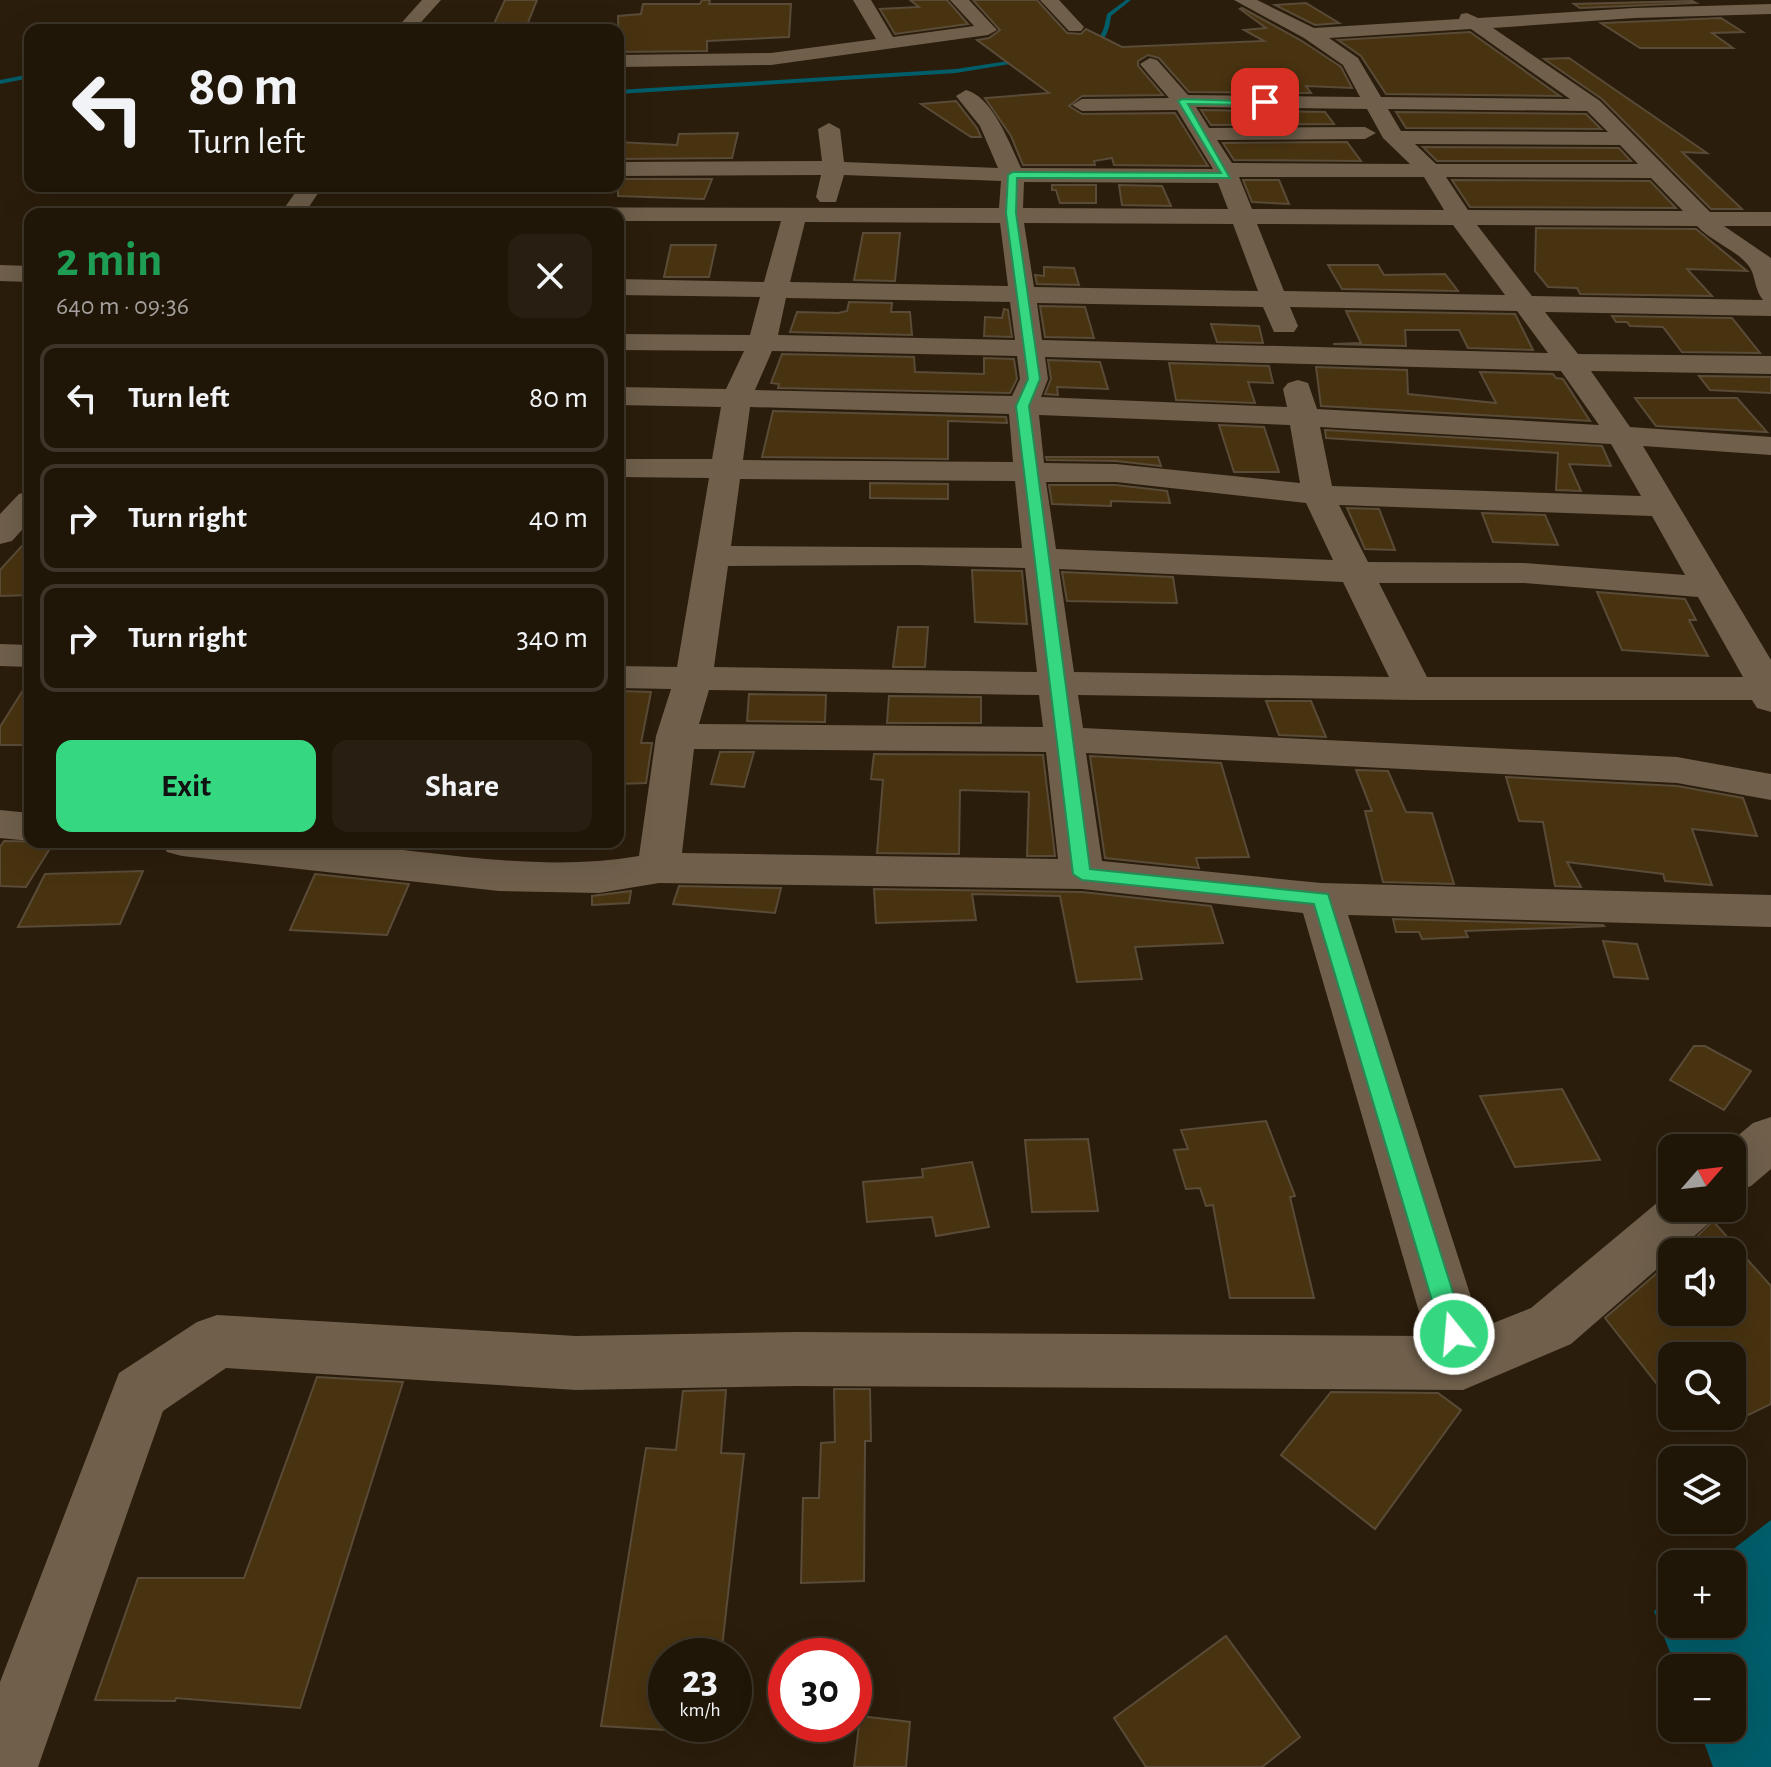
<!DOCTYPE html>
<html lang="en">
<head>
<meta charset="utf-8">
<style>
	body { margin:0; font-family:"Alegreya Sans",sans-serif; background:#281f12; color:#f1f3f6; height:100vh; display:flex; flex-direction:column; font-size:30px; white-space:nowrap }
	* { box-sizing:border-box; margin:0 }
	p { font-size:26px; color:#a29f9c }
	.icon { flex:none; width:44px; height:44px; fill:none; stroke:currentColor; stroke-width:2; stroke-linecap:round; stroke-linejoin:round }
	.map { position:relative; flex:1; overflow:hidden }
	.sheet { position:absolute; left:24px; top:208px; width:600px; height:640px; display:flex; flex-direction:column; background:#201608; border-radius:16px; box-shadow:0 8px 32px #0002,0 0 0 2px #3d3529 }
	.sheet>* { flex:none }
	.hud { position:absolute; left:24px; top:24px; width:600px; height:168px; border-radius:16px; box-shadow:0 8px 32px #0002,0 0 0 2px #3d3529; background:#201608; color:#f1f3f6; overflow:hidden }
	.needle { width:52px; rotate:62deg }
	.tools { position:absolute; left:1658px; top:1134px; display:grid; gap:16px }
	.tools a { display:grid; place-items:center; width:88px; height:88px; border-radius:16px; background:#201608; box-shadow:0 8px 32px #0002,0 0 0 2px #3d3529; font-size:40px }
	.speed { position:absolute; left:648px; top:1638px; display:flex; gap:16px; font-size:40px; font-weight:700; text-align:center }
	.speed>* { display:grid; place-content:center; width:104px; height:104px; border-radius:50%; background:#201608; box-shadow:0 8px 32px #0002,0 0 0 2px #3d3529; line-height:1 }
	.speed small { font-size:20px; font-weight:400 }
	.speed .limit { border:12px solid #d22; background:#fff; color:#111 }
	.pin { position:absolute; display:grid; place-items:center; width:68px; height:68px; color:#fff; margin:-34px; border-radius:16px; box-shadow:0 4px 12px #0006 }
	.me { position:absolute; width:88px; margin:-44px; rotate:343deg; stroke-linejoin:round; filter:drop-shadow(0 0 6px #0008) }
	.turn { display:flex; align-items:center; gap:28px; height:168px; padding:0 32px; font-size:36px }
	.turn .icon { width:104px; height:104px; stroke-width:2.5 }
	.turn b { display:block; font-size:56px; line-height:68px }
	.round { display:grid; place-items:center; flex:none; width:84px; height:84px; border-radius:16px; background:#281f12 }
	.summary { display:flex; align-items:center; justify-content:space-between; height:136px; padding:0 32px }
	h1 { font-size:48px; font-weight:600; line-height:60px; color:#1e9e55 }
	.action { display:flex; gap:16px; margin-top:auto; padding:16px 32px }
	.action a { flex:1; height:92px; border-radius:16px; background:#35d881; color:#111; font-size:32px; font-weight:600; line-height:92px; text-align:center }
	.action a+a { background:#281f12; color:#f1f3f6 }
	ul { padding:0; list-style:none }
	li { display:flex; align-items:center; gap:24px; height:108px; margin:0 16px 12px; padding:0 16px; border:4px solid #3d3529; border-radius:16px }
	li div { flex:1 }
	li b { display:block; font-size:30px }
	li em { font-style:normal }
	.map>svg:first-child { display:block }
	.water { fill:#005d6a }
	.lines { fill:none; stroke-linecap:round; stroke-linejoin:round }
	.stream { fill:#005d6a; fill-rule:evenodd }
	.building { fill:#483310; stroke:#594b37; stroke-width:2 }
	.minor { fill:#6f5f4b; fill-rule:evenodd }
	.tertiary { fill:#6f5f4b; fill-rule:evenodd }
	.route { fill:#35d881; stroke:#228c54; stroke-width:2 }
</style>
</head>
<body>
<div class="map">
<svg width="1771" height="1767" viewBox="0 0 1771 1767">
	<rect width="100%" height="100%" fill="#2b1d0b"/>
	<!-- water -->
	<path class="water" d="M1771,1520V1767H1713L1699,1728H1732V1668H1676L1654,1611L1672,1597V1624H1732V1564H1714Z"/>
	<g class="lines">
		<!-- stream -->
		<g class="stream">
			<path d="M1126,0H1131L1111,16C1109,32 1105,44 1088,47V45C1103,38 1104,29 1107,14Z"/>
			<path d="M1021,59L1023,62L956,73L618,94V90L956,69Z"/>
			<path d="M30,74V78L0,84V80Z"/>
		</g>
	</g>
	<!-- building -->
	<g class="building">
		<path d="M505,0H537L525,30H491Z"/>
		<path d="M702,0H710L709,4H791L789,37L707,41V51L619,52L618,16L641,14L643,4H700Z"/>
		<path d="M910,0H947L968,24L895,34L880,9L919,7Z"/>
		<path d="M973,0H1037L1067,33L1081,34L1086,29L1122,47L1264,41L1244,30L1266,28L1240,9L1242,8L1302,41L1341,67L1352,88L1306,86L1311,93L1189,92L1159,58L1148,55L1138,61V66L1163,95L1082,96L1069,106L1082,114L1175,113L1208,166L1114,165L1112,158L1094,161L1095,165H1023L1011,136L985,98L1049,93L977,40L989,38L1000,30Z"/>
		<path d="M1692,1L1696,3L1580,8L1574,4Z"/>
		<path d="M1306,3L1339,23L1315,25L1275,5Z"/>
		<path d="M1721,18L1743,32L1712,33L1733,48H1640L1601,23Z"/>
		<path d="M1470,32L1560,96L1386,94L1361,56L1338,40Z"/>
		<path d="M1569,58L1707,153L1682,152L1742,209H1711L1602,99L1544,59Z"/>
		<path d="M956,101L977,128L981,137H971L921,104Z"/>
		<path d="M1201,110L1325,112L1334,124L1211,125Z"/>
		<path d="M1396,112L1586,114L1601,129L1406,128Z"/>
		<path d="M738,133L732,158L618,159V142L677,145L679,134Z"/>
		<path d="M1347,142L1361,161L1234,160L1223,143Z"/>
		<path d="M1423,147L1619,148L1631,161H1437Z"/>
		<path d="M618,179H712L704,199L618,196Z"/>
		<path d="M1243,180H1279L1289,204L1252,202Z"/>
		<path d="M1452,180L1650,181L1676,208L1470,207Z"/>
		<path d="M1052,185H1096V203H1060L1056,190H1052Z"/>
		<path d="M1119,185L1162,186L1171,206L1122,205Z"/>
		<path d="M1536,228L1696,229L1747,271L1687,269L1712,296L1580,294L1577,288L1548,287L1535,271Z"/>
		<path d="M863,233H900L895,281L854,280Z"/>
		<path d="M671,245H716L709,277H664Z"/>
		<path d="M1328,265H1378L1384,275L1445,274L1458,291L1342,289Z"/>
		<path d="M1044,267L1074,268L1079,285L1037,284L1035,275L1044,276Z"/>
		<path d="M849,302L892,303L891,312H910L912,335L790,332L797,312L838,313L847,311Z"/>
		<path d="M1040,306L1085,307L1094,338L1045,337Z"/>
		<path d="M1004,309L1008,310L1012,337L984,336L985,317L1002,318Z"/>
		<path d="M1346,311L1515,314L1533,350L1468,348L1459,330H1405L1406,346L1333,344L1361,343Z"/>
		<path d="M1612,316L1732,318L1760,353L1682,352L1663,327L1630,326L1627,322H1616Z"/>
		<path d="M1211,324L1259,326L1263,343L1217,342Z"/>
		<path d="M782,354L914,357L915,372L984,374V358L1014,359L1017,379L1010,393L778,388L779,384L771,383Z"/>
		<path d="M1048,360L1100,362L1108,389L1057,387L1058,395L1045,394L1051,379Z"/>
		<path d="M1169,363L1269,366L1273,383L1248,382L1255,403L1176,400Z"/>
		<path d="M1316,367L1407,370L1408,394L1496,403L1480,372L1553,374L1556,378L1563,379L1590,421L1321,406Z"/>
		<path d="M1699,376L1771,377V393L1710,390Z"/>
		<path d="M1635,398H1737L1767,432L1656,426Z"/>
		<path d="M773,411L1006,417L1007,423L948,421V459L762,457Z"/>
		<path d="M1219,425L1264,427L1279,472H1234Z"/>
		<path d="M1325,430L1602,446L1611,466L1569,464L1581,491L1556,490L1558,453L1326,438Z"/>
		<path d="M1046,457H1158L1161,466L1116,461L1047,460Z"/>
		<path d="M870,483L948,484V499L870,498Z"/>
		<path d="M1049,485H1116L1167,491L1170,503L1111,501V506L1052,504Z"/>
		<path d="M1347,508L1379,509L1395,550L1365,549Z"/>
		<path d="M1482,513L1545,515L1558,545L1493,542Z"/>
		<path d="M30,537V595L0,596V570Z"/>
		<path d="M972,570L1022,571L1027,624L975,622Z"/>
		<path d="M1062,572L1173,577L1177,603L1067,601Z"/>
		<path d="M1597,592L1685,599L1696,620H1689L1708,656L1622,650Z"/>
		<path d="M898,627H928L925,667H893Z"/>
		<path d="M30,679V745H0V727Z"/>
		<path d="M618,691L651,692L641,743H652L646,783L618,784Z"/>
		<path d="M749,694L826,695L825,722L747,721Z"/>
		<path d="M889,696L981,697V723H887Z"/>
		<path d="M1266,701H1311L1326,737L1279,735Z"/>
		<path d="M720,752H754L744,787L711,784Z"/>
		<path d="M874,754L1043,755L1055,856H1027L1029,792L960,790L959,854L877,853L883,780L871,779Z"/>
		<path d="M1090,756L1221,763L1249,857L1196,858L1199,868L1105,858Z"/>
		<path d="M1356,770L1388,771L1406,812L1432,813L1454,884L1383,882L1365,811H1372Z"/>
		<path d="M1506,777L1677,786L1743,798L1757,836L1692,829L1712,885L1665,881L1663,874L1567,862L1581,887L1555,886L1543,822L1519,821Z"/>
		<path d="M4,841L54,842L26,887L0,886V847Z"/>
		<path d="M143,871L120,924L18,927L45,874Z"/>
		<path d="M315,874L409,884L387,935L290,930Z"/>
		<path d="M679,886L781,888L775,913L673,904Z"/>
		<path d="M874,889L1082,892L1211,906L1223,943L1135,947L1142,979L1077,982L1060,896L972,894L976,920L876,923Z"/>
		<path d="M631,891L629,903L592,905V896Z"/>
		<path d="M1393,919L1603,925L1604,926L1465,931L1468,937L1422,939L1419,932H1396Z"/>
		<path d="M1603,941L1637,944L1648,979L1614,977Z"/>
		<path d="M1694,1046H1705L1751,1071L1724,1110L1670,1080Z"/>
		<path d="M1562,1089L1600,1160L1515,1167L1480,1096Z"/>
		<path d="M1266,1121L1295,1196L1290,1197L1314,1298H1230L1213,1205L1206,1206L1200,1188L1186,1189L1174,1150L1188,1149L1181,1130Z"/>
		<path d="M1088,1139L1098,1211L1032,1212L1025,1140Z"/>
		<path d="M972,1162L989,1227L936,1236L932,1217L867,1222L863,1182L923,1177L922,1169Z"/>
		<path d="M1713,1221L1771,1286V1404L1732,1423V1356H1672V1403L1605,1318L1672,1260V1312H1732V1252H1681Z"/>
		<path d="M317,1377L403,1382L300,1708L176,1698L175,1701L95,1700L138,1578H244Z"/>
		<path d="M834,1389H870L871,1441H865L864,1581L801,1583L803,1498H819L821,1443L835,1442Z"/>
		<path d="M726,1390L721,1453L744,1454L721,1656H666V1730L601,1726L646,1448L676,1450L683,1391Z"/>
		<path d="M1331,1392L1438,1393L1461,1410L1375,1529L1281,1455Z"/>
		<path d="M1226,1636L1300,1737L1262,1767H1146L1114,1718Z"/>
		<path d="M860,1716L910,1722L906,1767H854Z"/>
	</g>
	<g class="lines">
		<!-- minor -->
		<g class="minor">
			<path d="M853,0H871L893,37L974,26L950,0H969L997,30L988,35L771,65L618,67V55L771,53L876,39Z"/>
			<path d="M1040,0H1059L1084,27L1081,31H1069Z"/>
			<path d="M1234,0H1257L1314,28L1459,19L1461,14L1467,13L1478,18L1634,8L1771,4V14L1634,18L1493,28L1600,101L1710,212H1771V226H1724L1771,258V316L1545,312L1578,354L1771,356V374L1591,371L1630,427L1771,437V455L1643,446L1771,660V712L1757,708L1752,700H1414L1078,695L1083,728L1677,757L1771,774V800L1677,783L1086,753L1102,861L1321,883L1771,895V927L1348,915L1481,1328L1531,1308L1670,1192L1672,1208H1716L1708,1224L1676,1252H1672V1256L1571,1344L1463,1390L796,1386L576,1390L226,1368L163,1411L38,1767H0V1682L119,1373L197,1322L217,1315L576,1336L796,1332L1426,1336L1303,913L1082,889L659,883L599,893L499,891L182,856L167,852L161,842C214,842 268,839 321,842C427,849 533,874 639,856L656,736L671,689L618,688V666L677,667L709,478L618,477V459H712L721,407L618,405V387L726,389L744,351L618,350V334L750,335L760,297L618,295V279L764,282L781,221H618V214H282L285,207L999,208L1001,181L844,175L836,202H820L816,197L821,175L618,176V162L822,161L818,129L829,123L840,129L844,162L998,168L980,126L956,96L966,90C992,96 1011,146 1021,168L1213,169L1177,110L1082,111L1072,105L1082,99L1169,98L1140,64L1150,58L1157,60L1188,95L1360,97L1343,65L1304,38ZM1471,29L1570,99L1381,97L1358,58L1329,38ZM1196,107L1367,109L1383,138L1410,164L1232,163L1217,140L1365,139L1376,133L1365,127L1209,128ZM1388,109L1587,111L1608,132L1401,131ZM1415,144L1620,145L1638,164H1436ZM1239,177H1424L1444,210L1252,209ZM1446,177L1651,178L1683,211L1468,210ZM1024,182L1218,183L1228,209L1023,208ZM805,222L1000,223L1008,286L790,282ZM1024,223L1233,224L1258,291L1034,287ZM1257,224L1453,225L1505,295L1284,291ZM1477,225L1697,226C1711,241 1736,250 1748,265C1756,274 1754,290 1763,300L1532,296ZM786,298L1010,302L1015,340L778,335ZM1037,303L1263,307L1274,332H1294L1298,326L1290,307L1517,311L1548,353L1042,340ZM772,351L1017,356L1020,379L1012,396L755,390ZM1045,357L1561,371L1599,425L1317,409L1308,383L1298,380L1288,383L1283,389L1287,407L1041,397L1048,379ZM750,407L1009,414L1013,462L743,460ZM1039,415L1290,425L1300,483L1116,464L1044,463ZM1320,427L1611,444L1641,496L1332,486ZM740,479L1015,481L1022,548L731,546ZM1046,482H1116L1306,503L1333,560L1056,549ZM1339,505L1652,516L1685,575L1524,563L1368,562ZM915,565L1025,568L1037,672L714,667L728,566ZM1059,569L1343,582L1389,677L1074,672ZM1379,583H1524L1698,597L1743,677H1427ZM709,690L1039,695L1043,727L699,724ZM694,749L1046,752L1058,859L682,853Z"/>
			<path d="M0,265L30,266V282L0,281Z"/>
			<path d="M0,644L30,645V667L0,666Z"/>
			<path d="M0,810L30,813V841L0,838Z"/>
			<path d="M1771,1117V1169L1751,1186L1732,1193V1148H1723L1753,1123Z"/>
		</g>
		<!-- tertiary -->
		<g class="tertiary">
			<path d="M422,0H441L414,30H395Z"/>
			<path d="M300,186H323L304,214H280Z"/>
			<path d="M30,491V521L12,541L0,544V514L19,494Z"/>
		</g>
	</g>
	<!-- route -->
	<path class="route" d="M1182,99L1269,102L1265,105L1188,104L1230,178H1017L1016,213L1040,379L1029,406L1090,869L1328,894L1466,1334L1462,1342L1454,1345L1445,1342L1442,1334L1314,904L1082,880L1073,874L1016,406L1028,379L1006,213L1008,175L1013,172L1221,173L1178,101Z"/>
</svg>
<div class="tools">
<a><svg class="needle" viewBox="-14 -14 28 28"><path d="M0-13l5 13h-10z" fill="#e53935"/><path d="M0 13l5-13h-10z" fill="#a29f9c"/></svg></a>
<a><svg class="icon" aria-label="sound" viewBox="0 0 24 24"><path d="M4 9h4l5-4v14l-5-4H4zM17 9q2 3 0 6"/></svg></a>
<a><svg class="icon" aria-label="search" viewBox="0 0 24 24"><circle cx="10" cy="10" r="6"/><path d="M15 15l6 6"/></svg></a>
<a><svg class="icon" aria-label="layers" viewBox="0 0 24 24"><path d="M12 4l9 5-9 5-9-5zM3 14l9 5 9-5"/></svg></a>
<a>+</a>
<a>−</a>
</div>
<div class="speed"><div>23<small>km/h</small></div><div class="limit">30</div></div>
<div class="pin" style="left:1265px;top:102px;background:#d93025"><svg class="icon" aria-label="arrive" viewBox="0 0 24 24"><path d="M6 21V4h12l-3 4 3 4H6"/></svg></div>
<svg class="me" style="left:1454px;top:1334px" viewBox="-20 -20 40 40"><circle r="17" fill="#35d881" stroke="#fff" stroke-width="3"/><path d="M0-11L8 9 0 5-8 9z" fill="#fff"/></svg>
<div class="hud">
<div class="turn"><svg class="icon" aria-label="left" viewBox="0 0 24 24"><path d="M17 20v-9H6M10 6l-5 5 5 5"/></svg><div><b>80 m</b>Turn left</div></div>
</div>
<section class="sheet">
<div class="summary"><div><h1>2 min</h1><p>640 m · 09:36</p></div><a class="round"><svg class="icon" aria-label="close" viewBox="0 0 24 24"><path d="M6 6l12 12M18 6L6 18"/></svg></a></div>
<ul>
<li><svg class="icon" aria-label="left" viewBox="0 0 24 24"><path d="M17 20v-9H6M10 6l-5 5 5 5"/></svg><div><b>Turn left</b></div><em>80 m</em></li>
<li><svg class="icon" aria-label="right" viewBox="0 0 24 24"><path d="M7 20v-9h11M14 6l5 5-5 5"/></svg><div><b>Turn right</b></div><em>40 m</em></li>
<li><svg class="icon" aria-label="right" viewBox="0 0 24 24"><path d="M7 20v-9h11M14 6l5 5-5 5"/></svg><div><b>Turn right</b></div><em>340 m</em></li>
</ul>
<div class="action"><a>Exit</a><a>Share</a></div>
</section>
</div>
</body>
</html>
